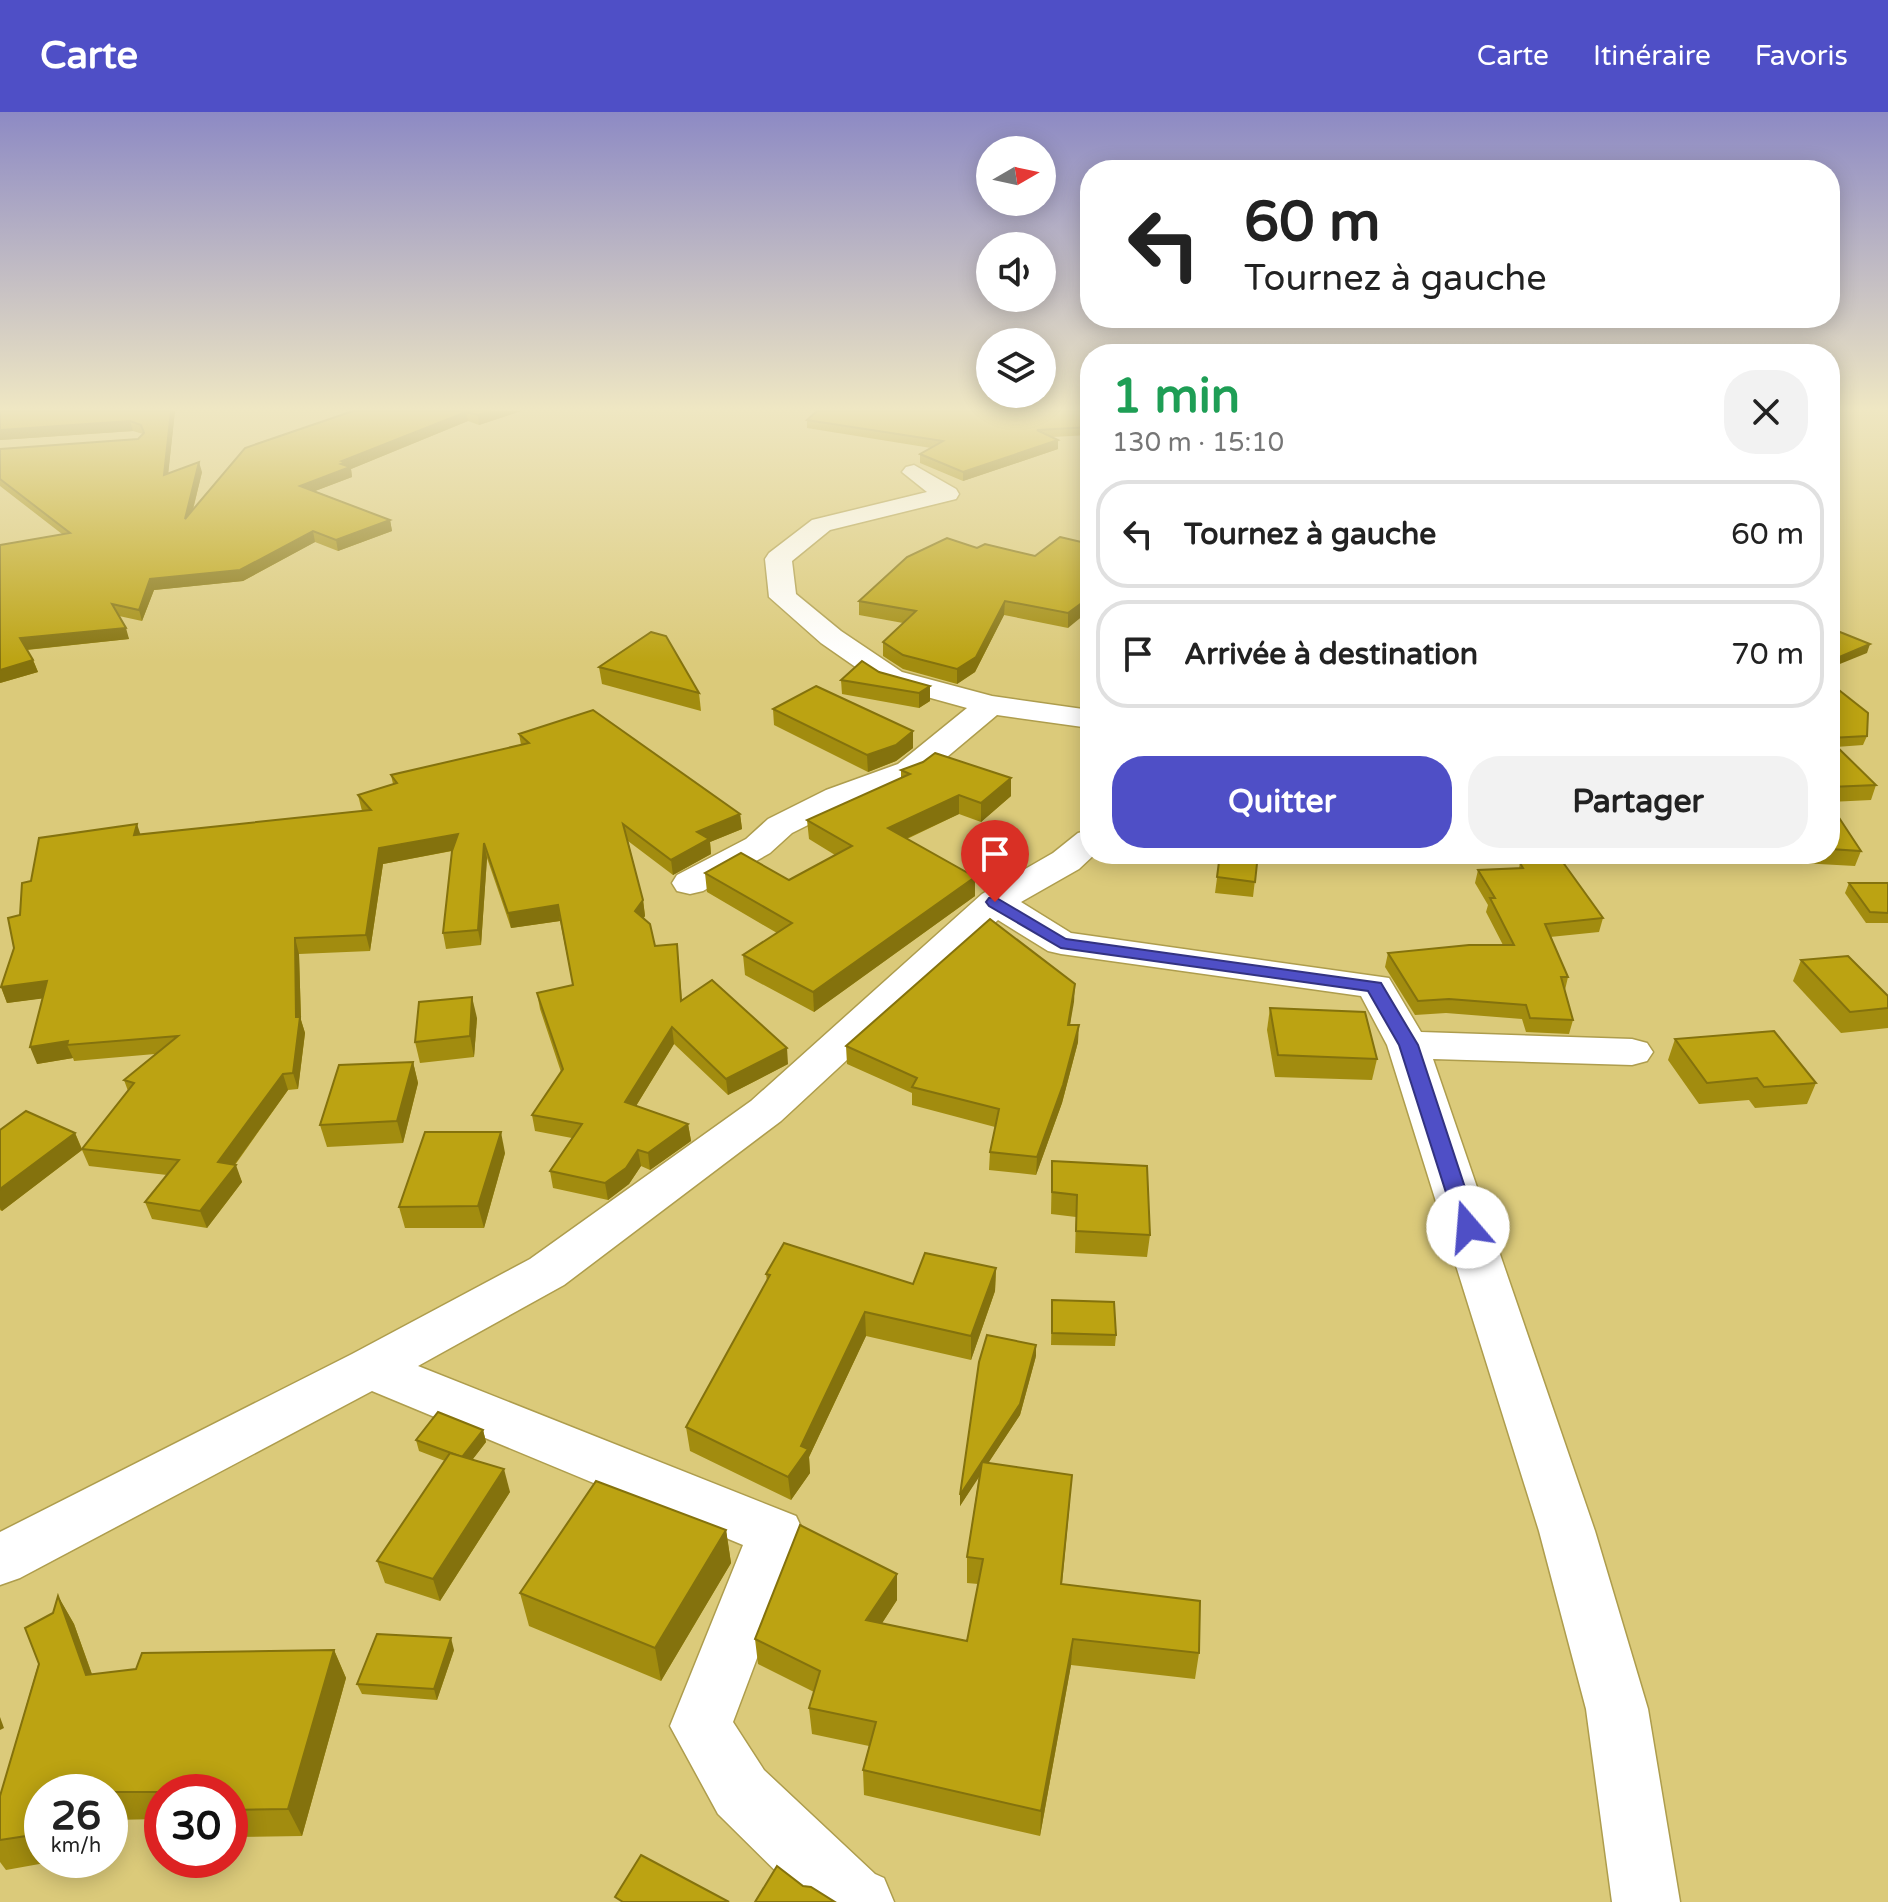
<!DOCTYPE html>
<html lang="fr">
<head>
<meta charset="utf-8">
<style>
	body { margin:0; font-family:"Varela Round",sans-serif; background:#f2f2f2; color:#222; height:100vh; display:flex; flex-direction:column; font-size:30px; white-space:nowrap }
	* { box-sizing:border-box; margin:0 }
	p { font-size:26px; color:#767676 }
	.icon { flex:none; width:44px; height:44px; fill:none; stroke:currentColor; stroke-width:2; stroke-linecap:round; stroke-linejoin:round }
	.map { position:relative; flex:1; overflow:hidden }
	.panel { position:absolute; left:1080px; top:232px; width:760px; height:520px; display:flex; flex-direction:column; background:#fff; border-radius:32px; box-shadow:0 4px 20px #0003 }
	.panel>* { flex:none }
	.top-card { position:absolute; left:1080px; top:48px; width:760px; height:168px; border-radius:32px; box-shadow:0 4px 20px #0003; background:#fff; color:#222; overflow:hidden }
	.needle { width:52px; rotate:81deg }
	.buttons { position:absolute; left:976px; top:24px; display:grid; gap:16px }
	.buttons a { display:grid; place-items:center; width:80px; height:80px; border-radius:50%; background:#fff; box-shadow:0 4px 20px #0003; font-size:40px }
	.speed { position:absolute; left:24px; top:1662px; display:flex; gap:16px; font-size:40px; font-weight:700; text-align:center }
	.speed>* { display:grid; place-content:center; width:104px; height:104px; border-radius:50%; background:#fff; box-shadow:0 4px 20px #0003; line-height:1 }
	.speed small { font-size:20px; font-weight:400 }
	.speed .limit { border:12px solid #d22; background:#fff; color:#111 }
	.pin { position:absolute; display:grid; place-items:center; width:68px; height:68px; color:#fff; margin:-82px -34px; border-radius:50% 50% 50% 0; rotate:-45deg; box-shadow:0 0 8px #0007 }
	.pin .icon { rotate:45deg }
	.me { position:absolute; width:88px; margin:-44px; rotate:342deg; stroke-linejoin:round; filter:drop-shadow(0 0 6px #0008) }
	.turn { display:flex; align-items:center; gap:28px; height:168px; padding:0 32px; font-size:36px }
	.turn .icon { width:104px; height:104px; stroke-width:2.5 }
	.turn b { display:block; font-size:56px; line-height:68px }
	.round { display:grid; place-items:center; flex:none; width:84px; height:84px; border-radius:32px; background:#f2f2f2 }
	.summary { display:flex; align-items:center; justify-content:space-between; height:136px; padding:0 32px }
	h1 { font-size:48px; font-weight:700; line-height:60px; color:#1e9e55 }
	.primary-button { display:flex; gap:16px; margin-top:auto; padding:16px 32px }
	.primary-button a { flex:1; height:92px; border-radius:32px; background:#4f4fc6; color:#fff; font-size:32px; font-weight:700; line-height:92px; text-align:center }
	.primary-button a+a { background:#f2f2f2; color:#222 }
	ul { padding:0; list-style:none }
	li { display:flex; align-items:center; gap:24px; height:108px; margin:0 16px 12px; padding:0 16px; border:4px solid #e0e0e0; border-radius:32px }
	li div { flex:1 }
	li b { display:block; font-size:30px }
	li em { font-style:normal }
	header { display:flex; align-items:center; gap:48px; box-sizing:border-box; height:112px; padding:0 40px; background:#4f4fc6; color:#fff }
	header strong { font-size:38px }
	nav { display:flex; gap:44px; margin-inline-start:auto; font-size:28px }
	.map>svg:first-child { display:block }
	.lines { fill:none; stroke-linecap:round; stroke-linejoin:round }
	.street-casing { stroke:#ae9d4d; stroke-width:3 }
	.street { fill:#fff; fill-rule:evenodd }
	.wall { fill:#a28c0f }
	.shaded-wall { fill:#84720d }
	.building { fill:#bca312; stroke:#84720d; stroke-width:2 }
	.route { fill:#4f4fc6; stroke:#333381; stroke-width:2 }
</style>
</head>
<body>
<header>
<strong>Carte</strong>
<nav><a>Carte</a><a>Itinéraire</a><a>Favoris</a></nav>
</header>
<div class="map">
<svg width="1888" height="1790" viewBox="0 0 1888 1790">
	<rect width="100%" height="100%" fill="#dbca7a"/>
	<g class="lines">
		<defs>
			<g id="street">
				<path d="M914,353L956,377L959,382L956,387L830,418L792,449L796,482L841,519L902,560L992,584L1090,598V616L997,603L922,666L850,692L792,721L770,741L703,779L690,782L677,779L672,771L677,763L746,727L768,707L826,678L898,652L967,596L880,572L821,531L769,485L765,447L769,441L812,408L927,380L902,360L906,355Z"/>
				<path d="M1090,718V742H1095L1079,757L1021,790L1071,821L1389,866L1421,920L1632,927L1647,931L1653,940L1647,949L1632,953L1433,947L1595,1419L1648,1597L1680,1790H1612L1586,1597L1539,1419L1387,933L1361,884L1061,842L1048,839L998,808L781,1009L564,1173L418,1254L796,1404L804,1421L733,1610L764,1658L875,1762L884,1766L894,1790H807L718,1702L670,1614L743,1433L372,1279L20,1466L0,1473V1420L352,1242L530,1147L751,989L982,782L1053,741L1078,721Z"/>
			</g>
		</defs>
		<!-- street casing -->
		<use href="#street" class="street-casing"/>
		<!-- street -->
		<use href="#street" class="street"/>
	</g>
	<!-- wall -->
	<g class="wall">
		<path d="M0,299H175L168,361L202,360L193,398L353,299H521L479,313L468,309L351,357L352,365L315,379L390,408L392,419L338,439L315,430L243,469L154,478L142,509L119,504L129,527L27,538L33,548L38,560L0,571L62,422L0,374V337L138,327L143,322L133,319L0,328Z"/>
		<path d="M1090,299V323L1052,325L1058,328V337L963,369L920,351V342L931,336L807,316V308Z"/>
		<path d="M1090,432L1068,516L1004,503L975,560L957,572L903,557L883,544V530L903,511L859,503V489L977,436L1035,444Z"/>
		<path d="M1090,501V528L1081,527L1082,512Z"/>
		<path d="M599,555L699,581L701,599L602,572Z"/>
		<path d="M879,560L930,574V589L919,596L842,582L841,568Z"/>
		<path d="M1830,571L1867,624L1863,633L1836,635L1876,673L1871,688L1830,690Z"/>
		<path d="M773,597L913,636L896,649L868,660L774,613Z"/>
		<path d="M519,622L740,702L742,717L710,730L711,742L673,763L628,729L643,788L645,804L643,807L655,834L677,832L682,888L788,952L728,983L674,932L636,994L688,1012L691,1029L650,1058L641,1054L629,1072L608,1088L553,1076L550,1059L572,1026L535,1019L532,1003L561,960L540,897L537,881L573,873L560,809L511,816L487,746L481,833L446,837L443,821L452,739L383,752L370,839L299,842L301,908L305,921L298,977L288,978L235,1053L242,1070L207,1116L152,1107L145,1090L167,1063L89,1054L82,1038L2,1099L0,1098V1018L75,1021L82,1037L128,979L124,968L155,942L74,949L73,946L37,952L43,886L7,891L1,875L14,836L20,803L140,723L362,699L358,683L393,672L391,663L521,633Z"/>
		<path d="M901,658L1011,666V684L981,710L959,702L907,727L975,765V784L814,900L745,863L743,843L777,821L707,780L705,761L789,768L835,743L809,727L807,708L901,666Z"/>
		<path d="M1830,692L1861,739L1855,754L1728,747L1726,742H1830Z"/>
		<path d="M1191,742H1258L1253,785L1215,781L1219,751L1190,747Z"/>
		<path d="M1520,751L1603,806L1599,820L1550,825L1568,865L1565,878L1573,908L1569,922L1526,920L1522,907L1446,901L1415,903L1385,855L1388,841L1503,833L1486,800L1488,793L1475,771L1478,758L1519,756Z"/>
		<path d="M1849,771H1888V811H1866L1845,781Z"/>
		<path d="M1801,848L1888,884V916L1841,921L1793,869Z"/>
		<path d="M1075,872L1070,913L1078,930L1062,991L1036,1063L989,1058L990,1040L995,1015L912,993V981L847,952L846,934Z"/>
		<path d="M1270,896L1377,947L1372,968L1275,965L1267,918Z"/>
		<path d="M477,906L474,945L420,951L415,930Z"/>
		<path d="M1675,927L1816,971L1807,992L1755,996L1749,988L1699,992L1668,948Z"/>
		<path d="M413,950L418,971L403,1031L327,1035L320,1013Z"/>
		<path d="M505,1041L484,1116H405L399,1095Z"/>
		<path d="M1052,1049L1150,1123L1147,1145L1075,1141L1076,1105L1051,1102Z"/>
		<path d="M996,1156L995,1179L971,1248L866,1224L809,1345L810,1361L791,1388L690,1339L686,1315L767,1169L766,1162L913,1172Z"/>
		<path d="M1052,1188L1116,1223L1115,1234L1051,1233Z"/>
		<path d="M1036,1244L1020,1303L988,1351L1070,1389L1062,1472L1199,1541L1195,1567L1071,1553L1040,1724L864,1683L863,1658L869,1634L812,1622L809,1596L814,1580L758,1552L755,1527L897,1462V1488L882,1511L967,1529L978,1472L967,1471V1445L979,1364L960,1394V1383Z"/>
		<path d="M483,1318L486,1330L472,1348L510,1380L440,1489L385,1471L377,1449L445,1349L419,1339L416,1328Z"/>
		<path d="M726,1418L731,1451L661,1569L529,1514L520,1481Z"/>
		<path d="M58,1484L74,1512L92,1562L334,1538L346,1566L302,1724L230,1725V1680H162V1707L110,1708V1680H42V1748H45V1751L6,1758L0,1750V1684Z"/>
		<path d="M454,1538L437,1588L362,1582L357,1572Z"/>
	</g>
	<!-- shaded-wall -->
	<g class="shaded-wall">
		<path d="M171,299H175L167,373L164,363Z"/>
		<path d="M491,299H521L479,313L478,303Z"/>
		<path d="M466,300L468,309L351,357L352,365L302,384L300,374L342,349Z"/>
		<path d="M130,309L133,319L0,328V318Z"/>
		<path d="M1058,328V337L963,369V360Z"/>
		<path d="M199,350L202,360L188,417L185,407Z"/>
		<path d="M390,408L392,419L338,439L336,428Z"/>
		<path d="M313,419L315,430L243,469L154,478L142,509L139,498L150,467Z"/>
		<path d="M1090,485V498L1068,516V501Z"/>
		<path d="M1005,489L1004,503L975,560L957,572V557Z"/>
		<path d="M126,516L129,527L24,538L20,526Z"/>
		<path d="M1870,532L1867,541L1830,556V549Z"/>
		<path d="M33,548L38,560L0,571V558Z"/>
		<path d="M930,574V589L919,596V581Z"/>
		<path d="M913,619V636L896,649L868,660L867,643Z"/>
		<path d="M1011,666V684L981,710V691Z"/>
		<path d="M959,683V702L888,735V716Z"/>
		<path d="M740,702L742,717L710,730L711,742L673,763L671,748L697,720Z"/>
		<path d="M137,712L142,727L134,723Z"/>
		<path d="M458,722L461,737L383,752L370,839L366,823L379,736Z"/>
		<path d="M484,731L487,746L481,833L478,818Z"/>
		<path d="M975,765V784L814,900L813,880Z"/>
		<path d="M643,788L645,804L637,815L635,799Z"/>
		<path d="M558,793L560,809L511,816L508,801Z"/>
		<path d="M295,826L299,842L301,908L305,921L298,977L293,961L296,905Z"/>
		<path d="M47,869L54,885L7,891L1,875Z"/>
		<path d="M1075,872L1074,890L1067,930L1068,913Z"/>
		<path d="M472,885L477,906L474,945L470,924Z"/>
		<path d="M1079,913L1078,930L1062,991L1036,1063L1037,1045Z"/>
		<path d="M672,915L674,932L628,1007L625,990Z"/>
		<path d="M68,929L67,933L73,946L37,952L30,935Z"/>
		<path d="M787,936L788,952L728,983L726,967Z"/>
		<path d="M413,950L418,971L403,1031L397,1009Z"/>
		<path d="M283,962L288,978L224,1067L218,1050Z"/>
		<path d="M688,1012L691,1029L650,1058L648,1041Z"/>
		<path d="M501,1020L505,1041L484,1116L478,1094Z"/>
		<path d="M75,1021L82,1038L2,1099L0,1096V1077Z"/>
		<path d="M638,1038L641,1054L629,1072L608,1088L605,1071Z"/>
		<path d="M236,1053L242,1070L207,1116L200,1099Z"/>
		<path d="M996,1156L995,1179L971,1248V1224Z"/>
		<path d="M865,1200L866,1224L809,1345L810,1361L791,1388L788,1365L801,1334Z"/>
		<path d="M1036,1233V1244L1020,1303L960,1394V1383Z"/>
		<path d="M483,1318L486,1330L466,1356L462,1345Z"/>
		<path d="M504,1357L510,1380L440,1489L433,1467Z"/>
		<path d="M726,1418L731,1451L661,1569L655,1536Z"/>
		<path d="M897,1462V1488L868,1533L866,1508Z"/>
		<path d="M58,1484L74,1512L102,1591L86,1563Z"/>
		<path d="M451,1526L454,1538L437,1588L434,1577Z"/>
		<path d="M1073,1527L1071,1553L1040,1724L1041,1699Z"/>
		<path d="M334,1538L346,1566L302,1724L288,1697Z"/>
		<path d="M0,1605L4,1616L0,1618Z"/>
		<path d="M37,1681L42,1689V1747L26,1724Z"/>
	</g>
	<!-- building -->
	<g class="building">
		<path d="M0,299H171L164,363L199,350L185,407L245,336L353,299H491L478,303L466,300L342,349L346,350L341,352L350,355L300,374L390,408L336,428L313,419L240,458L150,467L139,498L112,492L126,516L20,526L33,548L0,558V433L70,421L0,367V337L138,327L144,321L141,313L130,309L0,318Z"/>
		<path d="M817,299H1090V315L1037,318L1058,328L963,360L920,342L943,329L807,308Z"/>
		<path d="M1060,425L1090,432V485L1068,501L1005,489L976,545L957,557L903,543L883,530L916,499L859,489L907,445L947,426L977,436L985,432L1035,444Z"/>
		<path d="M1090,501V514L1082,512Z"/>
		<path d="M1830,516L1870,532L1830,549Z"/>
		<path d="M651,520L666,524L699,581L599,555Z"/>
		<path d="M862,549L879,560L930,574L919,581L841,568Z"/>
		<path d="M1830,571L1868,601L1867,624L1830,626Z"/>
		<path d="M816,574L913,619L896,633L867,643L773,597Z"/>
		<path d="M593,598L740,702L697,720L709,727L671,748L623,712L643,788L635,799L650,812L655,834L677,832L681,889L712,868L787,936L726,967L672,915L625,990L688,1012L648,1041L638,1038L626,1056L605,1071L550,1059L582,1012L532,1003L563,957L537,881L573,873L558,793L508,801L484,731L478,818L443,821L452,739L458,722L379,736L366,823L295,826L296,905H300L293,961L283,962L218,1050L236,1053L200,1099L145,1090L179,1048L82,1037L134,971L124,968L178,924L67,933L68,929L30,935L47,869L1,875L14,836L8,806L20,803L22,771L31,769L39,726L137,712L134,723L371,698L358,683L397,671L391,663L529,631L519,622Z"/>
		<path d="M1830,628L1876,673L1830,675Z"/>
		<path d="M935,641L1011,666L981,691L959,683L888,716L975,765L813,880L743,843L792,811L705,761L741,741L789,768L852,734L807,708L910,662L901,658L923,650Z"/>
		<path d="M1830,692L1861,739L1830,737Z"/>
		<path d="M1220,742H1258L1255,770L1217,765Z"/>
		<path d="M1562,749L1603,806L1545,812L1568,865H1561L1573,908L1530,906L1526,893L1449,887L1418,889L1388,841L1469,833H1514L1490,786H1495L1478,758L1523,756L1520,751Z"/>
		<path d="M1849,771H1888V801L1870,800Z"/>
		<path d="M990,807L1075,872L1068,913H1079L1063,973L1037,1045L990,1040L999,997L912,975L917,966L846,934Z"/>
		<path d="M1848,844L1888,884V896L1850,900L1801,848Z"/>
		<path d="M472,885L470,924L415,930L419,890Z"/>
		<path d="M1270,896L1365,900L1377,947L1278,943Z"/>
		<path d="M1774,919L1816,971L1764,975L1757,966L1707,971L1675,927Z"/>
		<path d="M413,950L397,1009L320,1013L339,953Z"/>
		<path d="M26,999L75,1021L0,1077V1018Z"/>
		<path d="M425,1020H501L478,1094L399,1095Z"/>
		<path d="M1052,1049L1147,1054L1150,1123L1076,1119L1077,1083L1052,1080Z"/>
		<path d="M784,1131L913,1172L925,1141L996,1156L971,1224L865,1200L801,1334L808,1337L788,1365L686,1315L770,1163L766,1162Z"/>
		<path d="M1052,1188L1114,1190L1116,1223L1052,1221Z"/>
		<path d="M987,1223L1036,1233L1020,1292L960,1383L979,1250Z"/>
		<path d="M438,1300L483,1318L462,1345L416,1328Z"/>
		<path d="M450,1341L504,1357L433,1467L377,1449Z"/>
		<path d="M982,1350L1072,1363L1061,1472L1200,1489L1199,1541L1073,1527L1041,1699L863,1658L876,1610L809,1596L820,1559L755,1527L800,1413L897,1462L866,1508L967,1529L983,1447L967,1445Z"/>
		<path d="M596,1369L726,1418L655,1536L520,1481Z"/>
		<path d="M58,1484L86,1563L136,1557L142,1541L334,1538L288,1697L230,1698V1680H42V1681H37L26,1724L0,1728V1684L39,1552L25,1516L53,1501Z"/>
		<path d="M377,1522L451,1526L434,1577L357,1572Z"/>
		<path d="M641,1743L729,1790H623L615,1785Z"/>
		<path d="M777,1754L803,1774L811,1775L835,1790H755Z"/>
	</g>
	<!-- sky -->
	<linearGradient id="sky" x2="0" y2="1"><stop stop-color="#8d8ac4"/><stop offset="0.54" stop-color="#efe7c3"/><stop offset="1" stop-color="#efe7c3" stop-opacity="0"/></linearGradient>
	<rect width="1888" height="550" fill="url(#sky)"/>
	<!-- route -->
	<path class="route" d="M995,785L1066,827L1381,871L1418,933L1478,1115L1475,1121H1460L1457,1115L1399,933L1368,879L1061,836L989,794L986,790L989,786Z"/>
</svg>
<div class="buttons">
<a><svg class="needle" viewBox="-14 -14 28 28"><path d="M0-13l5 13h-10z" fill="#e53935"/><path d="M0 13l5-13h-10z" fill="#767676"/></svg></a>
<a><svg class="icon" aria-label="sound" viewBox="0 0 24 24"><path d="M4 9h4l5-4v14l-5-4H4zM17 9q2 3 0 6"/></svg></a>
<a><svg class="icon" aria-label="layers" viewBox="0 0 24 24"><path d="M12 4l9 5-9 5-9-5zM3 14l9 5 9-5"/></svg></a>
</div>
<div class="speed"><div>26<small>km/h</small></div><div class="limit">30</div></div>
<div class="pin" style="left:995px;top:790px;background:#d93025"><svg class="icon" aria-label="arrive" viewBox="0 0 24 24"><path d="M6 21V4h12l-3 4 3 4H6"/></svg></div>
<svg class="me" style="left:1468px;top:1115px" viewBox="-20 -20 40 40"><circle r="19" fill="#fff"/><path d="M0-13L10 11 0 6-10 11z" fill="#4f4fc6"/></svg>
<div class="top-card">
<div class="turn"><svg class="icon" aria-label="left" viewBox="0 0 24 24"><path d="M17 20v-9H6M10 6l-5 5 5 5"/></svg><div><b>60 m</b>Tournez à gauche</div></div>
</div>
<section class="panel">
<div class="summary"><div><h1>1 min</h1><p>130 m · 15:10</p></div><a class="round"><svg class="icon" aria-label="close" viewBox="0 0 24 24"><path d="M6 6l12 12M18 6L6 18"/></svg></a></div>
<ul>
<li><svg class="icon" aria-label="left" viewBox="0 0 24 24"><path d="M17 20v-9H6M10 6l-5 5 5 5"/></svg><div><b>Tournez à gauche</b></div><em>60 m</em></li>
<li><svg class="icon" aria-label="arrive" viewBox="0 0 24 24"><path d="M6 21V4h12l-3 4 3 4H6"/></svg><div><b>Arrivée à destination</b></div><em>70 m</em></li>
</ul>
<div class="primary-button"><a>Quitter</a><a>Partager</a></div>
</section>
</div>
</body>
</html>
